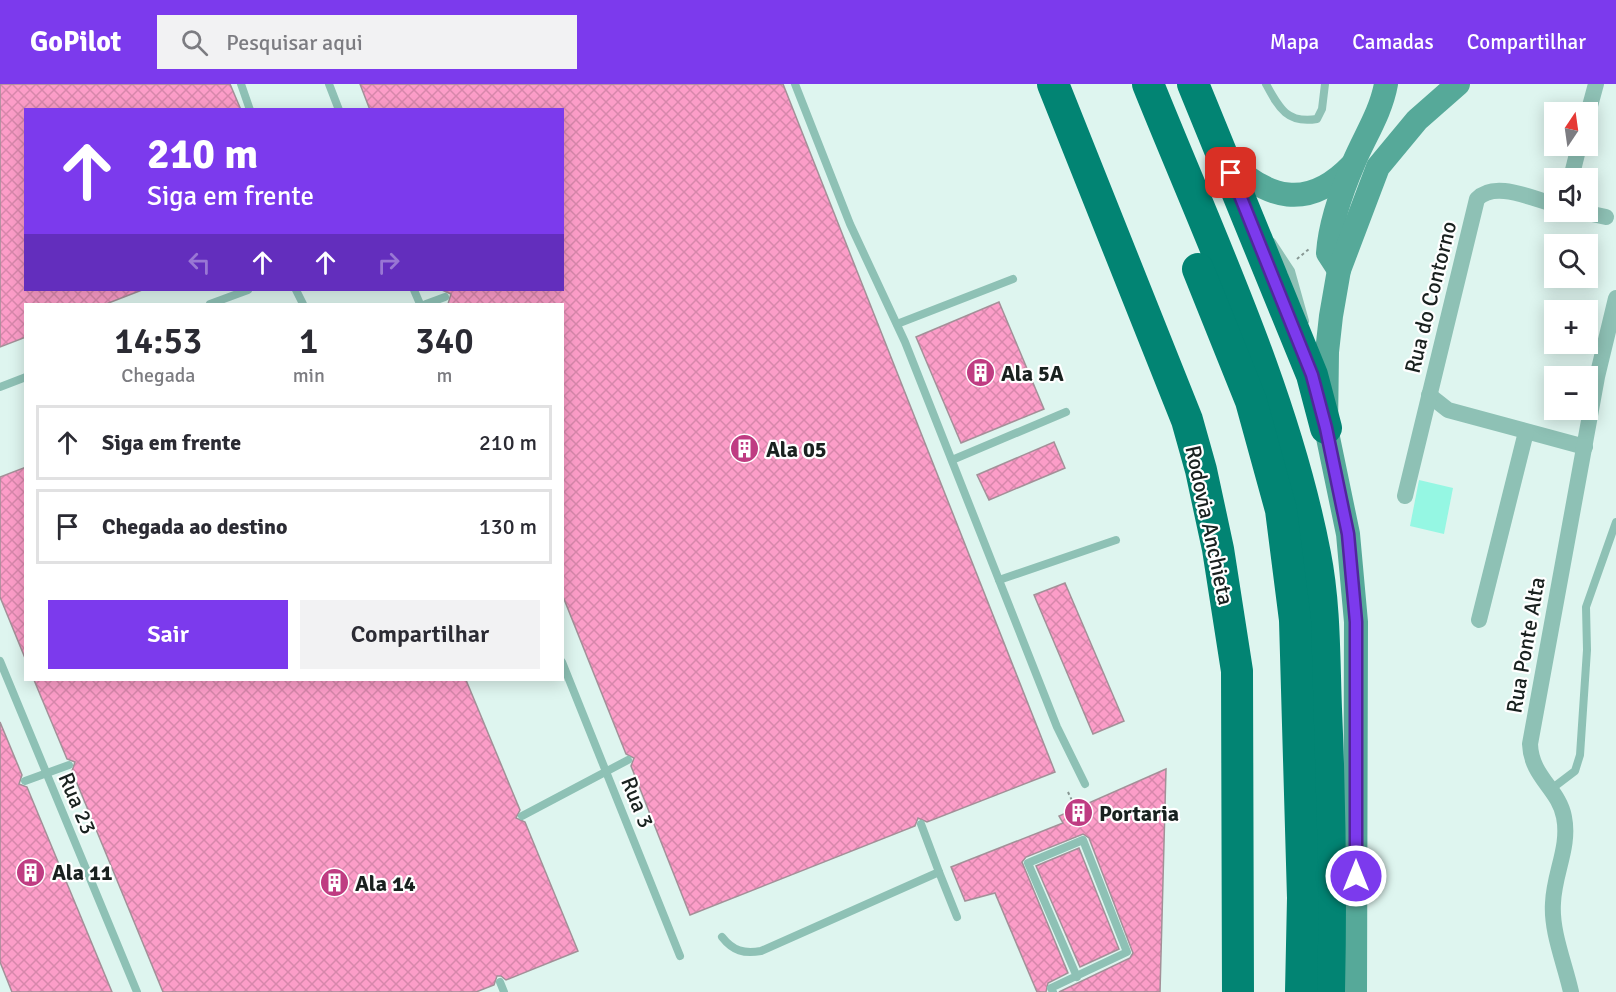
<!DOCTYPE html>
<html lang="pt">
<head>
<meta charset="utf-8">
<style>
	body { margin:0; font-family:Signika,sans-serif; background:#f2f2f3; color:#2b2b33; height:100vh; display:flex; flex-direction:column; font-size:22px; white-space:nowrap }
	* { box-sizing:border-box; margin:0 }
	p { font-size:20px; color:#7c7c81 }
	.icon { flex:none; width:33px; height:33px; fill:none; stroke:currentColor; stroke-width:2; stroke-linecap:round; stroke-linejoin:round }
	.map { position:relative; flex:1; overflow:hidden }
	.details { position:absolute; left:24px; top:219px; width:540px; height:378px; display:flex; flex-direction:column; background:#fff; border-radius:0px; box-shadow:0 3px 15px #0003 }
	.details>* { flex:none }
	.hud { position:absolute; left:24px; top:24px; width:540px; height:183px; border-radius:0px; box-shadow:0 3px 15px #0003; background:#7c3aed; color:#fff; overflow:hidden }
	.needle { width:39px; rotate:13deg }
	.fabs { position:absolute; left:1544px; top:18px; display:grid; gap:12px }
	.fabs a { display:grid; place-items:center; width:54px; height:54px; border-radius:0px; background:#fff; box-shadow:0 3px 15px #0003; font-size:30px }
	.pin { position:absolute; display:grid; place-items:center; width:51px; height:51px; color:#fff; margin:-26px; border-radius:12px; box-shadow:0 3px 9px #0006 }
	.me { position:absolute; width:66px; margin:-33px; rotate:0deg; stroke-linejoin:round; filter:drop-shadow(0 0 4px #0008) }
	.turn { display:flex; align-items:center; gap:21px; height:126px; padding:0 24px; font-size:27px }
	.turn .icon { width:78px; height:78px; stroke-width:2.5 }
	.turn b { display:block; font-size:42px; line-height:51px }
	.lanes { display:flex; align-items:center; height:57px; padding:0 24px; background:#0003; justify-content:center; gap:30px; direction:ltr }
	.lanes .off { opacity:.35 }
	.eta { display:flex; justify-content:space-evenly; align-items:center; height:102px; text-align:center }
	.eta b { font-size:36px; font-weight:600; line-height:42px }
	.cta { display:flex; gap:12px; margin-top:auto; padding:12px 24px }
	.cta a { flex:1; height:69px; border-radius:0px; background:#7c3aed; color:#fff; font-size:24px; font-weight:600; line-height:69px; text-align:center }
	.cta a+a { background:#f2f2f3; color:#2b2b33 }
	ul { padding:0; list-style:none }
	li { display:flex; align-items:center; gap:18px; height:75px; margin:0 12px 9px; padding:0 12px; border:3px solid #e1e1e2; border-radius:0px }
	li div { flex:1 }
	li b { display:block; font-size:22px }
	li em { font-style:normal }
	header { display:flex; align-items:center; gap:36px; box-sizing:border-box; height:84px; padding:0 30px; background:#7c3aed; color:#fff }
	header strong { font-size:28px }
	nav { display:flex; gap:33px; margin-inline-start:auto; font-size:21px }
	.search { width:420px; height:54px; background:#f2f2f3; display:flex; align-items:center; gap:15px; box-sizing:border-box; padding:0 21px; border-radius:0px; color:#7c7c81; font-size:22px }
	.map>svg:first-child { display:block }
	.garden { fill:#95f7e3 }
	.building { fill:url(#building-cross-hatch); stroke:#a39098; stroke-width:1.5 }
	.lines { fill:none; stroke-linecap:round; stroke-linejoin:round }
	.path { stroke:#879793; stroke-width:2; stroke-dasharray:3 3; stroke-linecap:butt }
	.service { stroke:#8ec1b5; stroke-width:8 }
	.minor { stroke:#8ec1b5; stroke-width:16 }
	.secondary { stroke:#56a999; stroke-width:24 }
	.motorway { stroke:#028473; stroke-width:32 }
	.service-bridge { stroke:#8ec1b5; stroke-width:8 }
	.route-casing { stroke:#51269a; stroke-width:15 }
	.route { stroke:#7c3aed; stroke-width:10 }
	.labels { text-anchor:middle; stroke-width:4.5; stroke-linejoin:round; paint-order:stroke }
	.street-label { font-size:22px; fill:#19211f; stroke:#fff }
	.poi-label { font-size:22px; font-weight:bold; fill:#19211f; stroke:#fff; text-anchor:start }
</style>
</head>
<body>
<header>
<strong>GoPilot</strong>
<div class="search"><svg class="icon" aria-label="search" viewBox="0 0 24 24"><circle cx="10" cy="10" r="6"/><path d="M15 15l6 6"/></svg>Pesquisar aqui</div>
<nav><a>Mapa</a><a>Camadas</a><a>Compartilhar</a></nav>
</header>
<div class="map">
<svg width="1616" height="908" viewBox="0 0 1616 908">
	<defs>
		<pattern id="building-cross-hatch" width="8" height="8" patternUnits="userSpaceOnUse" patternTransform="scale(1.5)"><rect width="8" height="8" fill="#fc9dc8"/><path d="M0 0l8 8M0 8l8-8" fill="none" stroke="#d787ab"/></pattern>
	</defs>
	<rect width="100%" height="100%" fill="#def5ef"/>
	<!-- garden -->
	<path class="garden" d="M1419,396L1453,404L1444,450L1410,442Z"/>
	<!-- building -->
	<g class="building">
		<path d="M0,0H230L241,26H26V206H142L106,220H26V253L0,263Z"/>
		<path d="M360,0H783L1055,688L927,738L918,734L915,742L690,831L631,682L634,674L626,670L562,510V220H448L451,210L442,206H562V26H370Z"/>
		<path d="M999,218L1044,325L961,359L916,253Z"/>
		<path d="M1054,358L1065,384L989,416L977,391Z"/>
		<path d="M26,383V574H25L0,513V393Z"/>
		<path d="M1065,499L1124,637L1093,650L1034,511Z"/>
		<path d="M34,596H466L520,726L516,734L525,738L578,867L506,896L501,892H497L494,901L476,908H163L72,687L75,678L67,675Z"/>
		<path d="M0,638L22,691L19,700L27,703L112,908H12L0,878Z"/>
		<path d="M1166,685L1160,908H1059L1130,874L1133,869L1089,754L1083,750L1026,773L1022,778L1068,889L1048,899L1046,908H1037L995,809L965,817L951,783L1063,739L1059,732Z"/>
		<path d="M1079,764L1119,865L1080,883L1036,782Z"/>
	</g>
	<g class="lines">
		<!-- path -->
		<g class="path">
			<path d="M1297,175L1309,165"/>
			<path d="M1068,708L1082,738"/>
		</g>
		<!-- service -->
		<g class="service">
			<path d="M241,0L250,26"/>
			<path d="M329,0L339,26"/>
			<path d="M795,0L850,140L905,258L1057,643L1085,700"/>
			<path d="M1266,0C1279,24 1287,40 1317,35L1322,25L1325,0"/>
			<path d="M1272,158L1291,187L1305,237"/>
			<path d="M296,206L303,220"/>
			<path d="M414,206L420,220"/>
			<path d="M210,220L248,206"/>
			<path d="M426,220L445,213"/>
			<path d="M897,240L1013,195"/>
			<path d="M0,303L26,293"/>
			<path d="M952,376L1066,328"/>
			<path d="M999,496L1116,456"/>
			<path d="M0,577L137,908"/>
			<path d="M562,578L680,872"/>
			<path d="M1550,706L1575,687L1580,671L1587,566L1586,523L1616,438"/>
			<path d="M939,788L957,833"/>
			<path d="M722,853C733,867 744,870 761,867L939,788L921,740"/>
			<path d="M500,898L504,908"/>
			<path d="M1053,908L1051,904L1127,868L1083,756L1028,779L1077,893"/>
		</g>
		<!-- minor -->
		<g class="minor">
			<path d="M1587,33L1596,0"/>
			<path d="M1571,94L1579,62"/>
			<path d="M1583,128L1606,133"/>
			<path d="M1429,311L1448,326L1585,363"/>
			<path d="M1405,412L1477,115C1495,96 1532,115 1554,120"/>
			<path d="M1479,536L1526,348"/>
			<path d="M1571,908C1565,880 1551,848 1553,819C1554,789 1570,763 1564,733C1559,705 1531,693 1530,660L1597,293L1616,214"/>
		</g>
		<!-- secondary -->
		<g class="secondary">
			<path d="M1225,74C1267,116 1308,127 1352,81"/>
			<path d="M1339,186L1328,169C1330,139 1342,106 1354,78C1365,52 1381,28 1386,0"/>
			<path d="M1355,908L1356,538L1348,450L1326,344L1327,268L1331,232L1339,186L1378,83L1417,36L1458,0"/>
		</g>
		<!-- motorway -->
		<g class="motorway">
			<path d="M1053,0L1187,336L1201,386L1218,465L1237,587L1238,908"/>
			<path d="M1148,0C1209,152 1284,309 1315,470C1325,521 1324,574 1326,625C1330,719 1331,814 1329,908"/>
			<path d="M1193,0L1312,291L1326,344"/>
			<path d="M1198,185L1251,317L1281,426L1295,536L1303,814L1301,908"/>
		</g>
		<!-- service-bridge -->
		<g class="service-bridge">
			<path d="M25,697L69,681"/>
			<path d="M522,732L628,676"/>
		</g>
	</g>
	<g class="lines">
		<defs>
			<path id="route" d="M1231,89L1312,291L1326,344L1348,450L1356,538V792"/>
		</defs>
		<!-- route casing -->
		<use href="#route" class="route-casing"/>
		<!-- route -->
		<use href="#route" class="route"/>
	</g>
	<!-- icons -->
	<defs>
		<symbol id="building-disc" viewBox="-11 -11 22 22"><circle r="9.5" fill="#bf3c82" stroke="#fff"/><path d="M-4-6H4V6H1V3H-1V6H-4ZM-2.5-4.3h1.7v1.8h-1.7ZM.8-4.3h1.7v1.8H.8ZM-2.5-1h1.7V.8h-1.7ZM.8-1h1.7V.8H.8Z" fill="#fff"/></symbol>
	</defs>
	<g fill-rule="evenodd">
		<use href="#building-disc" x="964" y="272" width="33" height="33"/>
		<use href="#building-disc" x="728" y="348" width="33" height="33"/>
		<use href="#building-disc" x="1062" y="712" width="33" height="33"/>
		<use href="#building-disc" x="14" y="772" width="33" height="33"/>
		<use href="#building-disc" x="318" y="782" width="33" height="33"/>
	</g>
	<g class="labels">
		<!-- street labels -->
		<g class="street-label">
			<text transform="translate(1430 213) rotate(-76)" y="8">Rua do Contorno</text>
			<text transform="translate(1210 441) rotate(78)" y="8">Rodovia Anchieta</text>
			<text transform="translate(1525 561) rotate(-80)" y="8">Rua Ponte Alta</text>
			<text transform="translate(638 718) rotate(68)" y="8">Rua 3</text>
			<text transform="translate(78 719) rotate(67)" y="8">Rua 23</text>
		</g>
		<!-- poi labels -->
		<g class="poi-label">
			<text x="1001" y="297">Ala 5A</text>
			<text x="766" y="373">Ala 05</text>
			<text x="1099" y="737">Portaria</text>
			<text x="52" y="796">Ala 11</text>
			<text x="355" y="807">Ala 14</text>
		</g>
	</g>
</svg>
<div class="fabs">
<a><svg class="needle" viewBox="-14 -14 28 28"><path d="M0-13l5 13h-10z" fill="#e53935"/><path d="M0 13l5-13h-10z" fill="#7c7c81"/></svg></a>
<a><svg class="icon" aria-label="sound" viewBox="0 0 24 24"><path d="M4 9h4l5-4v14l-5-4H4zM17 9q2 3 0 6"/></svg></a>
<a><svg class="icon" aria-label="search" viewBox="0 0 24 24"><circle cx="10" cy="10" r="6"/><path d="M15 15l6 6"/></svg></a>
<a>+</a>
<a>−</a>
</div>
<div class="pin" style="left:1231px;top:89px;background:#d93025"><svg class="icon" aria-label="arrive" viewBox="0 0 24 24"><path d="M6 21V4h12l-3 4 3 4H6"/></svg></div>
<svg class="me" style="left:1356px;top:792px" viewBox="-20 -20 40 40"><circle r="17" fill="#7c3aed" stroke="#fff" stroke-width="3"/><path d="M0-11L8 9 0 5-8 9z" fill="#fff"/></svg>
<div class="hud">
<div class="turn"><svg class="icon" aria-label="ahead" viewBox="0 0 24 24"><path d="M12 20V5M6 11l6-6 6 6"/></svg><div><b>210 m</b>Siga em frente</div></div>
<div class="lanes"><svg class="icon off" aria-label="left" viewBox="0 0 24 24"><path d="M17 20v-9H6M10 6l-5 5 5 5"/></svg><svg class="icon" aria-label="ahead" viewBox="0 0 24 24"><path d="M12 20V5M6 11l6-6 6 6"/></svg><svg class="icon" aria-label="ahead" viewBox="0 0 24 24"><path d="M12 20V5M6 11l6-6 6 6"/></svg><svg class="icon off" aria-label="right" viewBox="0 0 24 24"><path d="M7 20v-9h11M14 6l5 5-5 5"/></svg></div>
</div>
<section class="details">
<div class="eta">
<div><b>14:53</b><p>Chegada</p></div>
<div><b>1</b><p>min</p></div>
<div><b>340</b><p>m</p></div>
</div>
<ul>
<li><svg class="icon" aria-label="ahead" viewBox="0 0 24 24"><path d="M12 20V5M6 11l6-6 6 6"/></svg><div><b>Siga em frente</b></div><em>210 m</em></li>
<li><svg class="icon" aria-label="arrive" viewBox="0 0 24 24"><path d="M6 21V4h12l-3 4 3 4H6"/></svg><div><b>Chegada ao destino</b></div><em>130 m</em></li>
</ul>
<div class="cta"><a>Sair</a><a>Compartilhar</a></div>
</section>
</div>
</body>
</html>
